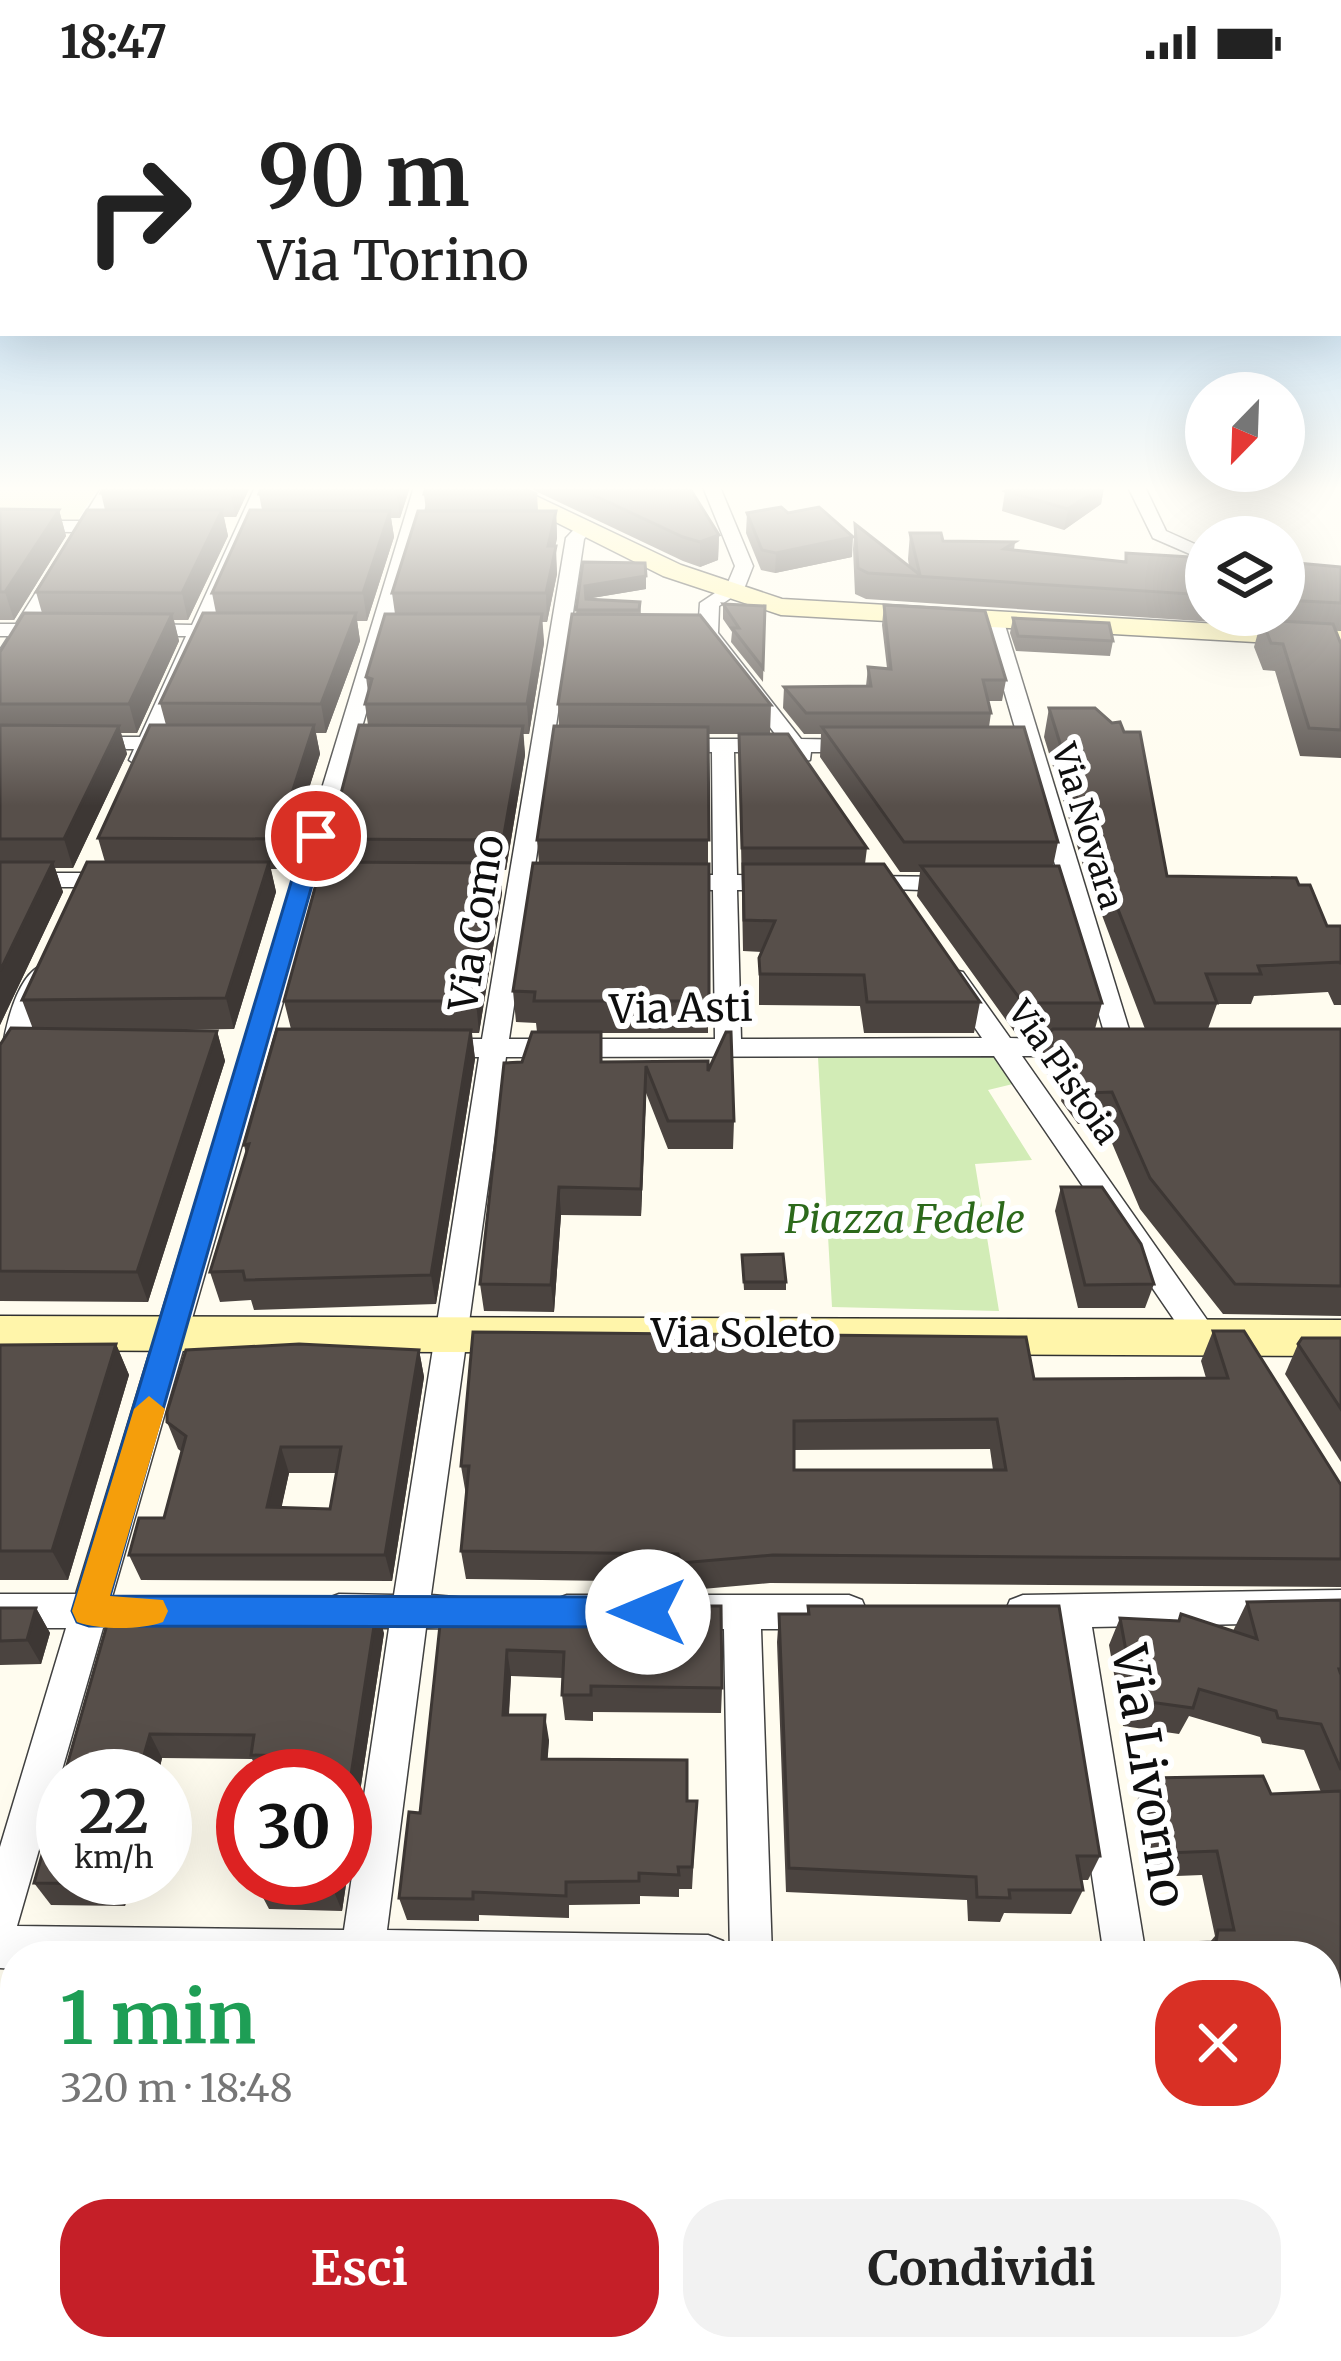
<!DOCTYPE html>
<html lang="it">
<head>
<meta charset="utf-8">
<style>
	body { margin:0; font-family:Merriweather,serif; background:#f2f2f2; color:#222; height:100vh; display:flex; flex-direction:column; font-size:45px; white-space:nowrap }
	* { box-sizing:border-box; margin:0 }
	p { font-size:39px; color:#767676 }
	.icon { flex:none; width:66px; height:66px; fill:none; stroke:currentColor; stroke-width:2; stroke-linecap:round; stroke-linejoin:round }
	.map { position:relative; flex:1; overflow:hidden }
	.side { position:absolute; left:0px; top:1857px; width:1341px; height:420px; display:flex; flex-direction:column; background:#fff; border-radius:48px 48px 0 0; box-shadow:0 12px 48px #0002 }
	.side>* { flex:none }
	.top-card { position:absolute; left:0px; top:0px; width:1341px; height:252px; box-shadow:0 12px 48px #0002; background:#fff; color:#222; overflow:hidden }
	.needle { width:78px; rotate:203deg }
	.buttons { position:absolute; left:1185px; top:288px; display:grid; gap:24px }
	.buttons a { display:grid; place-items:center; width:120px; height:120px; border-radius:50%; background:#fff; box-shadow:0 12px 48px #0002; font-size:60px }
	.speed { position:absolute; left:36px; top:1665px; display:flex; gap:24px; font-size:60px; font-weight:700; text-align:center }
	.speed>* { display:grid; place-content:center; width:156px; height:156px; border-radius:50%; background:#fff; box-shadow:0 12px 48px #0002; line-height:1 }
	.speed small { font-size:30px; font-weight:400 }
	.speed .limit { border:18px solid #d22; background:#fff; color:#111 }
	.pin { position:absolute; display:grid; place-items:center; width:102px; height:102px; color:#fff; margin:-51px; border:6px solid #fff; border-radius:50%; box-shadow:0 3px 12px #0007 }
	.me { position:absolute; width:132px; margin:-66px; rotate:270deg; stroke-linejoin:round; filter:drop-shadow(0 0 9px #0008) }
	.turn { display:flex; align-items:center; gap:42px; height:252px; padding:0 60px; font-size:54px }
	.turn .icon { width:156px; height:156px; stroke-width:2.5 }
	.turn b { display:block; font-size:84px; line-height:102px }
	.round { display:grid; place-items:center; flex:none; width:126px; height:126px; border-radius:48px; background:#f2f2f2 }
	.head { display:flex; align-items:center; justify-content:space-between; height:204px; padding:0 60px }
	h1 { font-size:72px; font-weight:700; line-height:90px; color:#1e9e55 }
	.primary-button { display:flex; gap:24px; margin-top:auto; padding:24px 60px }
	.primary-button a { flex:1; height:138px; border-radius:48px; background:#c51f28; color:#fff; font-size:48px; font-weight:700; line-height:138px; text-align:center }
	.primary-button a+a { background:#f2f2f2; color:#222 }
	.status { display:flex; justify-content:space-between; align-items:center; height:84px; padding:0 60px; background:#fff; direction:ltr }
	.status svg { height:33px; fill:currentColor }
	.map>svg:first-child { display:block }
	.farmland { fill:#f6f3cd }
	.green { fill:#d2ecb6 }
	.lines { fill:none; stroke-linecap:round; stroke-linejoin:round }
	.street-casing { stroke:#414141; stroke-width:3 }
	.secondary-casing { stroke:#303030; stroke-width:3 }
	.street { fill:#fff; fill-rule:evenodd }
	.secondary { fill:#fff5aa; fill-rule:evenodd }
	.wall { fill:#4b4440; fill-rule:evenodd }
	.shaded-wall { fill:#3d3734 }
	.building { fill:#574f4a; stroke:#3d3734; stroke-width:3; fill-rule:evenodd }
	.route { fill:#1a73e8; stroke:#114b97; stroke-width:3 }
	.slow { fill:#f59e0b }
	.labels { text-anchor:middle; stroke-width:12; stroke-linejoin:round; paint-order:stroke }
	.far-street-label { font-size:33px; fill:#0e0e0e; stroke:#fff }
	.street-label { font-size:39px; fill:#0e0e0e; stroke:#fff }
	.park-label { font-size:39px; font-style:italic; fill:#2c691b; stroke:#fff }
	.near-street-label { font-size:48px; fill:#0e0e0e; stroke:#fff }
</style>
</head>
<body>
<div class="status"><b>18:47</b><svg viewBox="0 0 49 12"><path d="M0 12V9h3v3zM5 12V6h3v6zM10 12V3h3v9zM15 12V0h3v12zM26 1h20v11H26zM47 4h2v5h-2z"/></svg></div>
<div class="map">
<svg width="1341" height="2277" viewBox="0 0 1341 2277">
	<rect width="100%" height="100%" fill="#fffcef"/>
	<!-- farmland -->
	<path class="farmland" d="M0,403H98L77,437H0Z"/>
	<!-- green -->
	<path class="green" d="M818,973H995L1013,1000L988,1006L1032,1076L975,1080L999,1227L832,1223Z"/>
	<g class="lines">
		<defs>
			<g id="street">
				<path d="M102,403H119L98,438L123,443L114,448H92L36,540L61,542V550L29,552L7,586L0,588V566L9,552H0V540H16L74,448L0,447V437H81Z"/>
				<path d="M255,403H272L211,541H234L244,547L234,553H206L161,653L188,654V664L156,665L148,681L140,683L129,676L134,665H0V653H140L186,552H138L128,546L138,540L192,541Z"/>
				<path d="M414,403H431L112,1513L123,1527L118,1539L103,1544L17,1842L344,1846L389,1544H339L326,1539L321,1527L326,1515L339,1510L394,1511L479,973H432L419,964L432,955H482L566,454L579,440L594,444L584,455L509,955H715L713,806L669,805L657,798L669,791H713L712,668L672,667L661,661L672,655H779L698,549L700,519L727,501L735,482L703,403H720L753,482L744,505L719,522L718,549L801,655L858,656L869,662L858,668H811L810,676L802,678L789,668H734L737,791L783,792L795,799L783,806H737L741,955L982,954L941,894L954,886L963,888L1010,954L1090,957L1093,963L1080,972H1022L1217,1250L1212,1259H1190L994,972L506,973L431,1511L490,1516L495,1528L490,1540L477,1545L426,1544L387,1846L708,1851L723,1857L729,1872H15V1885L0,1884V1763L66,1544H0V1510H76Z"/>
				<path d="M1128,403H1145L1166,447L1206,465V477L1153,454Z"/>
				<path d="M987,534L1004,538L1135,965L1132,971H1112L1109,965L984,538Z"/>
				<path d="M0,789H117L129,796L117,803H0Z"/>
				<path d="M861,792L957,793L969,800L957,807L853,804V794Z"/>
				<path d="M43,881L56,889L14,983L0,992C0,963 13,891 43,881Z"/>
				<path d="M1341,1506V1538L1092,1543L1146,1872H1104L1055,1544L1010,1540L1005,1528L1010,1516L1023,1511Z"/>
				<path d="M567,1511H849L862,1516L867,1528L862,1540L849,1545H761L772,1872H730L724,1545H567L554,1540L549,1528L554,1516Z"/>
				<path d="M283,2262H333L330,2277H280Z"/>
				<rect x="729" y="2262" width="50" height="15"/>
			</g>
			<g id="secondary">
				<path d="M486,403H517L681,481L782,515L1341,547V563L781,531L663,492Z"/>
				<path d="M0,1232L1341,1236V1272L0,1266Z"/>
			</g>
		</defs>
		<!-- street casing -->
		<use href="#street" class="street-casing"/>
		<!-- secondary casing -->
		<use href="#secondary" class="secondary-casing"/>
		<!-- street -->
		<use href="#street" class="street"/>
		<!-- secondary -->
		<use href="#secondary" class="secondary"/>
	</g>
	<!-- wall -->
	<g class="wall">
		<path d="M250,403L236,433H224L228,452L188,536H174L179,557L137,649H121L127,670L73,784H55L63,808L0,941V568L42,529L36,508L105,426L101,409Z"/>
		<path d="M410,403L400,434H391L394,453L367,537H357L360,557L326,649H316L320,670L283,785H271L276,808L234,945L166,946L217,947L225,977L148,1218L0,1217V961L33,945L22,916L105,778L98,754L166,641L160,619L216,529L212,509L262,426L259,410Z"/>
		<path d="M527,403H689L719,451L718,476L700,483L683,477Z"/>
		<path d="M1011,403H1104L1101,420L1064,446L1002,427L1005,407Z"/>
		<path d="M424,410H537L538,427H556L557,454L555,462L557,490L547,538H542L544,559L529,650H523L525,671L506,786H500L502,809L479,949H472L475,975L436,1220L254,1226L251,1216L220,1218L210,1188L246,1070L244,1061L291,945L284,917L333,778L329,755L368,641L365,620L368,608L366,593L395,530L392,509L426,427Z"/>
		<path d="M0,425L59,426L66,452L14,536H0Z"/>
		<path d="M747,429H788L852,473L775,489L761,486L746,449Z"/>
		<path d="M855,440L909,483L908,475L910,449L943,457L1015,458L1014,466L1125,477L1126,469L1206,474V531H1284V468L1297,479L1341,483V546H1335L1341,560V674L1300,672L1275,587L1263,586L1254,563L1260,541L866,515L855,510L853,465Z"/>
		<path d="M583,478L646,505L586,515L640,518L641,531L771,621L770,650L867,764L865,780L980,918L974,949H864L860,922L759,921V874L762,868L743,867L739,650H708V949H601L602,978L708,987L734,1037L733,1065H668L646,1009L641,1132L561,1131L554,1228L484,1227L480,1200L522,978L537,948L536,939L516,938L513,907L539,779L537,756L559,642L558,620L576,530Z"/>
		<path d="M723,520L765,522L763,598L731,558L732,548L723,535Z"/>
		<path d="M884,521L1006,596L1002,617H988L991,629L989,643L1058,758L1053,782L1102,919L1095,945H1145L1083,781L1044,653L1049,624L1167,792L1299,801L1327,842H1341V921H1334L1328,908L1254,912L1251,920H1217L1208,945H1341V1232L1223,1230L1140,1125L1103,1038L1078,1040L1061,1017L1063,1009L1039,981L1048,950H1016L917,812L920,788H900L820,673L821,650H804L783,624L784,603L866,602L868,583L887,584L882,541Z"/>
		<path d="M1013,534L1113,557L1110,572L1016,567L1010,549Z"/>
		<path d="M1061,1103L1154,1200L1145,1224H1078L1055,1127Z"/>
		<path d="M742,1171L786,1198V1206H744Z"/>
		<path d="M1213,1247L1341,1401V1503L770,1499L680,1507L678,1498L466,1495L461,1467L466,1411L461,1382L1034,1295L1206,1294L1201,1277ZM990,1365L993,1386H794V1366Z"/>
		<path d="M1341,1254V1378L1285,1290L1298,1260Z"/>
		<path d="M116,1260L129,1291L68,1496H0V1261Z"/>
		<path d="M419,1266L424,1293L392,1497L141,1496L129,1471L164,1434L182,1368L178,1365L167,1338ZM289,1389H337L330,1425L281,1424Z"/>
		<path d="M1341,1516V2081L1335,2082L1328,2071H1326V1872H1175L1183,1859L1210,1858L1215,1852L1202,1791L1151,1793L1136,1718L1149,1694L1271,1710L1321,1708L1304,1666L1262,1659L1260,1653L1189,1632L1179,1650L1123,1642L1109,1561L1120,1534L1178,1537L1181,1530L1233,1547L1247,1518Z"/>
		<path d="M442,1522L722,1604L721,1629L593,1628V1637L565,1636L562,1611L563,1594L511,1592L509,1631L549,1656L547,1675L687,1717H697L692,1805H679V1813L640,1812V1820L569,1821V1834L479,1831V1837L407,1836L399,1814L420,1729Z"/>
		<path d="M808,1522L1100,1772L1088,1796H1081L1083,1806L1071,1830L1004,1829L1000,1838L968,1837L967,1816L786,1808L777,1558L779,1530H807Z"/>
		<path d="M112,1523L384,1549L342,1827L269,1825L258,1804L345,1692H260L252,1675L162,1674L158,1692H64Z"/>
		<path d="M0,1524H36L50,1549L41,1580L0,1581Z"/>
		<path d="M132,1794L125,1822L51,1821L34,1799Z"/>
		<path d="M15,1887V2230H0V1936Z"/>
		<path d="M800,2262H977L979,2277H801Z"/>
	</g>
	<!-- shaded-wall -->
	<g class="shaded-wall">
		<path d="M235,403H250L236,433L231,410Z"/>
		<path d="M399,403H410L400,434L397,410Z"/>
		<path d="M1101,403H1104L1101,420L1064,446L1068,425Z"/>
		<path d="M59,426L66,452L14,536L5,508Z"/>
		<path d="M222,426L228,452L188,536L182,509Z"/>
		<path d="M390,427L394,453L367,537L363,509Z"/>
		<path d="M556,427L557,454L550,490L548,462Z"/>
		<path d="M719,451L718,476L700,483V458Z"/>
		<path d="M853,453L852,473L775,489L776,469Z"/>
		<path d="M556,462L557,490L547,538L546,509Z"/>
		<path d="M646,492V505L586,515L585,502Z"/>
		<path d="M356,529L360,557L326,649L321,620Z"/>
		<path d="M172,530L179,557L137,649L129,620Z"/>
		<path d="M542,530L544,559L529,650L527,620Z"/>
		<path d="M314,641L320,670L283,785L277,755Z"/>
		<path d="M119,642L127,670L73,784L64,755Z"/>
		<path d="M523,642L525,671L506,786L503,756Z"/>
		<path d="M53,778L63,808L0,941V887Z"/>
		<path d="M269,778L276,808L234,945L226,914Z"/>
		<path d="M499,779L502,809L479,949L476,917Z"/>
		<path d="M471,946L475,975L436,1220L431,1191Z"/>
		<path d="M217,947L225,977L148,1218L137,1188Z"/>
		<path d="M646,982V1009L641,1132V1105Z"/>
		<path d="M559,1103L561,1131L554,1228L551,1201Z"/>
		<path d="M116,1260L129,1291L68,1496L52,1467Z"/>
		<path d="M419,1266L424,1293L392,1497L385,1471Z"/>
		<path d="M281,1363L289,1389L276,1449L267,1423Z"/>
		<path d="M377,1523L384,1549L342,1827L333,1805L335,1794H345V1730Z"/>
		<path d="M36,1524L50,1549L41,1580L27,1556Z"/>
		<path d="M507,1566L511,1592L507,1656L503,1631Z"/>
		<path d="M545,1631L549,1656L546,1699L542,1675Z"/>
		<path d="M150,1650L162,1674L158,1692H138Z"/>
		<path d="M112,1794H132L125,1822L110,1800Z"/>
		<path d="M15,2197V2224L9,2220Z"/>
		<path d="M525,2262H531L530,2277H525Z"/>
	</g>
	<!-- building -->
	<g class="building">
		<path d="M104,403H235L231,410L101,409Z"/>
		<path d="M262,403H399L397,410H259Z"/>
		<path d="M426,403H522L537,410H424Z"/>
		<path d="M576,403H689L719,451L700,458L683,453Z"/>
		<path d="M1011,403H1101L1068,425L1005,407Z"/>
		<path d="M781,423L788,429L819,423L853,453L776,469L762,466L747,429Z"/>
		<path d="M0,425L59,426L5,508H0Z"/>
		<path d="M87,426H222L182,509L36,508Z"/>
		<path d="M250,426L390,427L363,509H212Z"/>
		<path d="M418,427H556L548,462H556L546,509H392Z"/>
		<path d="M855,440L920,491L910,449H941L943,457L1015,458L1004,465L1126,478V469L1206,474V511L868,489L858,484Z"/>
		<path d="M1284,468L1297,479L1341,483V519L1284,516Z"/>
		<path d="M583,478L645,479L646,492L585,502L586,515L640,518L639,526H576Z"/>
		<path d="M723,520L765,522L763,584L732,544H739Z"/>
		<path d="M884,521L985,527L1006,596H983L991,629H806L784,603L871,602L868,583L891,585Z"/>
		<path d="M24,529L172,530L129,620H0V568Z"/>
		<path d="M203,529H356L321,620L160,619Z"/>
		<path d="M385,530H542L527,620H365L372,595L366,593Z"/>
		<path d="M572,530L700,531L771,621L558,620Z"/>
		<path d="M1013,534L1109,539L1113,557L1018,552Z"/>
		<path d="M1262,536L1333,540L1341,560V646L1309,644L1283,560L1271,559Z"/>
		<path d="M1049,624H1095L1112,639L1120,638L1124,648H1140L1167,792L1296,794L1299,801H1310L1327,842H1341V880L1340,878L1258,882L1261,890H1206L1217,919H1155L1089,752Z"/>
		<path d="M0,641L119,642L64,755H0Z"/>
		<path d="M150,641H314L277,755L98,754Z"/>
		<path d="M359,641L523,642L503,756L329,755Z"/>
		<path d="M554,642L708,643L709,756H537Z"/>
		<path d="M822,643H1024L1058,758H904Z"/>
		<path d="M739,650H788L867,764H742Z"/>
		<path d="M0,778H53L0,887Z"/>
		<path d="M87,778H269L226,914L22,916Z"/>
		<path d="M322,778L499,779L476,917H284Z"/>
		<path d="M533,779L709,780V917H534L535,908L513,907Z"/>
		<path d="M743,780H884L980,918H867L864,891L760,890L759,874L775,837L744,836Z"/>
		<path d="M921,782H1059L1102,919H1023Z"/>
		<path d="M11,944L217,947L137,1188L0,1187V961Z"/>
		<path d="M277,945L471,946L431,1191L245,1196L243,1187L210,1188L249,1060L244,1061Z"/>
		<path d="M1053,945H1341V1202L1235,1200L1150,1094L1112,1008L1086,1009L1068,987L1074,983L1046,951Z"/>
		<path d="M532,948H601V978L708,977V987L726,948H731L734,1037H668L646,982L641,1105L559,1103L551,1201L480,1200L504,979L522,978Z"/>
		<path d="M1061,1103H1102L1141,1160L1154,1200L1085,1201Z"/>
		<path d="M783,1170L786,1198H744L742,1171Z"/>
		<path d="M1213,1247H1244L1341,1401V1475L773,1471L681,1479L678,1470L461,1467L469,1382H461L473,1248L1026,1253L1034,1295L1228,1294ZM997,1335L1006,1386H794V1337Z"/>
		<path d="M1302,1254H1341V1325L1298,1260Z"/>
		<path d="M116,1260L52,1467H0V1261Z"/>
		<path d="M299,1260L419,1266L385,1471H129L139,1434H164L186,1352L167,1338V1328L186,1266ZM281,1363H341L330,1425L267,1423Z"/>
		<path d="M1341,1516V1585H1339L1341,1591V1686L1321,1640L1278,1634L1276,1627L1199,1605L1193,1624L1135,1616L1120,1534L1179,1537L1181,1530L1257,1555L1247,1518Z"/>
		<path d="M442,1522L660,1530V1522H721L722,1604L591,1602V1611H562L564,1568L507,1566L503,1631H545L542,1675L687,1676V1717H697L692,1783H678L679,1791L639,1789V1797L566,1798V1812L473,1808V1815L399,1814L409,1728L420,1729Z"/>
		<path d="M808,1522H1059L1100,1772H1077L1083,1806H1009L1010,1814L977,1813L976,1793L789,1784L779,1530H809Z"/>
		<path d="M112,1523H377L345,1730V1692H280L284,1672L251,1671L254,1651L150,1650L138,1692H64Z"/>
		<path d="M0,1524H36L27,1556L0,1557Z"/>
		<path d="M1263,1692L1271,1710L1341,1707V2054L1326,2056V1872H1186L1183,1859L1216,1858L1218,1846H1234L1217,1767L1165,1769L1149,1694Z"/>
		<path d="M63,1697V1794H112L110,1800L34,1799Z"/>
		<path d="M260,1794H335L333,1805L258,1804Z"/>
		<path d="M15,1887V2197L9,2220H0V1936Z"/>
		<path d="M350,2262H525V2277H348Z"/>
		<path d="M600,2262H727L728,2268L738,2270V2277H599Z"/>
		<path d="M805,2262H977L979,2277H805Z"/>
	</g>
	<!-- sky -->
	<linearGradient id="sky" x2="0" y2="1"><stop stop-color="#92c5ef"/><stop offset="0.56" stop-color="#fffef8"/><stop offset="1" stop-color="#fffef8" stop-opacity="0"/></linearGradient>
	<rect width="1341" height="722" fill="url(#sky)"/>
	<!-- route -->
	<path class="route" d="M316,745L326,752L110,1512L648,1513L660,1517L664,1528L660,1539L648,1543L89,1542L77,1538L72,1527L305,752Z"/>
	<!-- slow -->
	<path class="slow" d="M149,1312L165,1325L110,1512L163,1516L168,1527L163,1538C140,1546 100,1546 77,1538L72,1527L134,1325Z"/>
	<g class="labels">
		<!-- far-street labels -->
		<g class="far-street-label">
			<text transform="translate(1088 742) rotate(73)" y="12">Via Novara</text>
			<text transform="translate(1064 988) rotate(55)" y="12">Via Pistoia</text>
		</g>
		<!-- street labels -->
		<g class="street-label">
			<text transform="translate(476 839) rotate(-81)" y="14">Via Como</text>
			<text transform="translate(681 924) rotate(-1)" y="14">Via Asti</text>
			<text x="743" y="1263">Via Soleto</text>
		</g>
		<!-- park labels -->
		<g class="park-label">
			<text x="905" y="1149">Piazza Fedele</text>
		</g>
		<!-- near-street labels -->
		<g class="near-street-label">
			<text transform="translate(1149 1692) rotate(81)" y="17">Via Livorno</text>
		</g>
	</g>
</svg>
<div class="buttons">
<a><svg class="needle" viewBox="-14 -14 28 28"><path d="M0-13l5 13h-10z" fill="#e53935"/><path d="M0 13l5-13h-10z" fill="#767676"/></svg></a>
<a><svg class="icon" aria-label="layers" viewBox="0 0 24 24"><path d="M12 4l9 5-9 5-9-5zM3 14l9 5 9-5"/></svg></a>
</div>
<div class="speed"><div>22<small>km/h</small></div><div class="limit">30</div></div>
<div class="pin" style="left:316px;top:752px;background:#d93025"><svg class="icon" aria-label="arrive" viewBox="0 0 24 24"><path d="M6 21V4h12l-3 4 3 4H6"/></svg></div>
<svg class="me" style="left:648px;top:1528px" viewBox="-20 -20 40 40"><circle r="19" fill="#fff"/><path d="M0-13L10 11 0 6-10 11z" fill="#1a73e8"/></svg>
<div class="top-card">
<div class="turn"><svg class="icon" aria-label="right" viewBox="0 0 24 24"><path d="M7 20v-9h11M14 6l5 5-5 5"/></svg><div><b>90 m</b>Via Torino</div></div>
</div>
<section class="side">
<div class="head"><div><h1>1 min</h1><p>320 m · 18:48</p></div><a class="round" style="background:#d93025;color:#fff"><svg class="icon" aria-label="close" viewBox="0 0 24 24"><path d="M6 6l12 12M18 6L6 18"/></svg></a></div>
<div class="primary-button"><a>Esci</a><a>Condividi</a></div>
</section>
</div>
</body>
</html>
